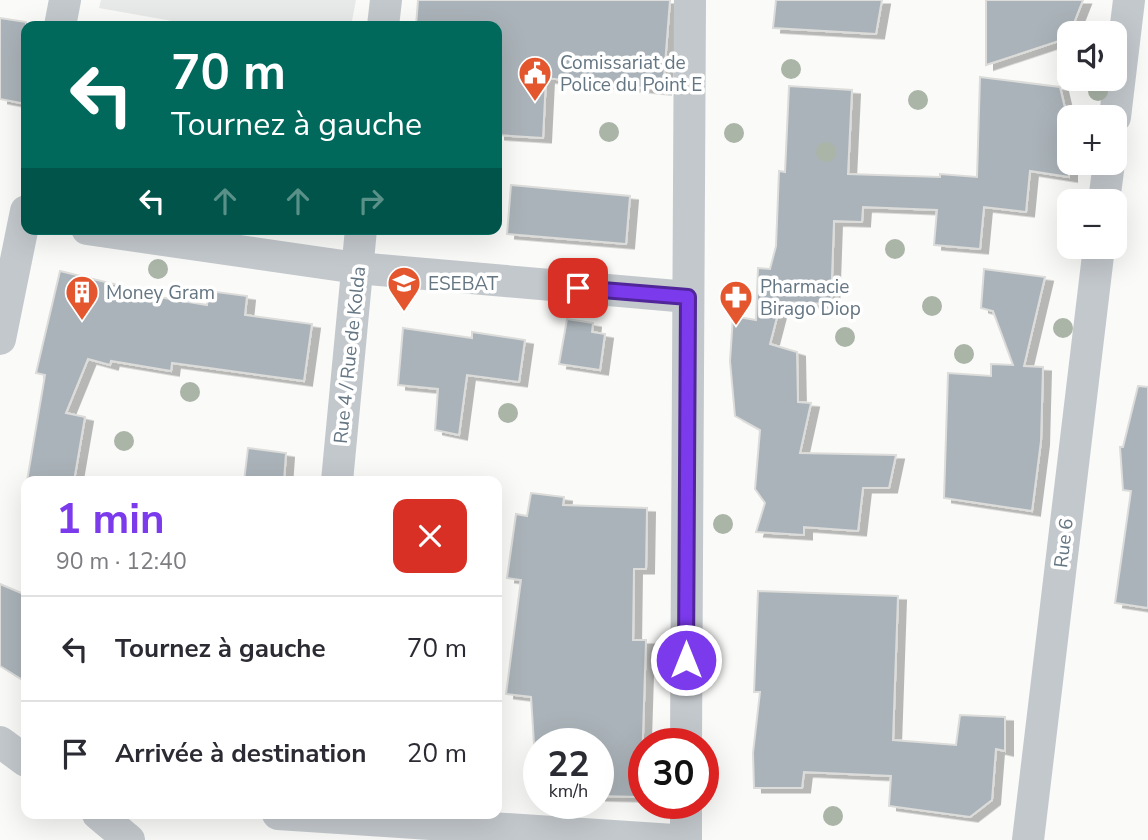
<!DOCTYPE html>
<html lang="fr">
<head>
<meta charset="utf-8">
<style>
	body { margin:0; font-family:"Nunito Sans",sans-serif; background:#f7f7f7; color:#2b2b33; height:100vh; display:flex; flex-direction:column; font-size:26px; white-space:nowrap }
	* { box-sizing:border-box; margin:0 }
	p { font-size:23px; color:#7c7c81 }
	.icon { flex:none; width:38px; height:38px; fill:none; stroke:currentColor; stroke-width:2; stroke-linecap:round; stroke-linejoin:round }
	.map { position:relative; flex:1; overflow:hidden }
	.sheet { position:absolute; left:21px; top:476px; width:481px; height:343px; display:flex; flex-direction:column; background:#fff; border-radius:14px; box-shadow:0 7px 28px #0002 }
	.sheet>* { flex:none }
	.guide { position:absolute; left:21px; top:21px; width:481px; height:214px; border-radius:14px; box-shadow:0 7px 28px #0002; background:#00695c; color:#fff; overflow:hidden }
	.controls { position:absolute; left:1057px; top:21px; display:grid; gap:14px }
	.controls a { display:grid; place-items:center; width:70px; height:70px; border-radius:14px; background:#fff; box-shadow:0 7px 28px #0002; font-size:35px }
	.speed { position:absolute; left:523px; top:728px; display:flex; gap:14px; font-size:35px; font-weight:700; text-align:center }
	.speed>* { display:grid; place-content:center; width:91px; height:91px; border-radius:50%; background:#fff; box-shadow:0 7px 28px #0002; line-height:1 }
	.speed small { font-size:18px; font-weight:400 }
	.speed .limit { border:10px solid #d22; background:#fff; color:#111 }
	.pin { position:absolute; display:grid; place-items:center; width:60px; height:60px; color:#fff; margin:-30px; border-radius:14px; box-shadow:0 4px 10px #0006 }
	.me { position:absolute; width:77px; margin:-38px; rotate:0deg; stroke-linejoin:round; filter:drop-shadow(0 0 5px #0008) }
	.turn { display:flex; align-items:center; gap:24px; height:147px; padding:0 35px; font-size:32px }
	.turn .icon { width:91px; height:91px; stroke-width:2.5 }
	.turn b { display:block; font-size:49px; line-height:60px }
	.lanes { display:flex; align-items:center; height:66px; padding:0 35px; background:#0003; justify-content:center; gap:35px; direction:ltr }
	.lanes .off { opacity:.35 }
	.round { display:grid; place-items:center; flex:none; width:74px; height:74px; border-radius:14px; background:#f7f7f7 }
	.head { display:flex; align-items:center; justify-content:space-between; height:119px; padding:0 35px }
	h1 { font-size:42px; font-weight:700; line-height:52px; color:#7c3aed }
	ul { padding:0; list-style:none }
	li { display:flex; align-items:center; gap:21px; height:105px; padding:0 35px; border-top:2px solid #e1e1e2 }
	li div { flex:1 }
	li b { display:block; font-size:26px }
	li em { font-style:normal }
	.map>svg:first-child { display:block }
	.built { fill:#e8e9e9 }
	.building { fill:#aab3b9; stroke:#dcdcda; stroke-width:2; filter:url(#shadow) }
	.lines { fill:none; stroke-linecap:round; stroke-linejoin:round }
	.street { stroke:#c3c8cc; stroke-width:32 }
	.tree { fill:#aab4a7 }
	.route-casing { stroke:#51269a; stroke-width:18 }
	.route { stroke:#7c3aed; stroke-width:12 }
	.labels { text-anchor:middle; stroke-width:7; stroke-linejoin:round; paint-order:stroke }
	.poi-label { font-size:19px; fill:#657683; stroke:#fff; text-anchor:start }
	.street-label { font-size:19px; fill:#657683; stroke:#fff }
</style>
</head>
<body>
<div class="map">
<svg width="1148" height="840" viewBox="0 0 1148 840">
	<defs>
		<filter id="shadow"><feDropShadow dx="8" dy="4.5" stdDeviation="0" flood-color="#0004"/></filter>
	</defs>
	<rect width="100%" height="100%" fill="#fafaf8"/>
	<!-- built -->
	<path class="built" d="M101,0H356L351,26H200L99,8Z"/>
	<!-- building -->
	<g class="building">
		<path d="M418,0H670L663,90L546,78L543,138L497,135V26H416Z"/>
		<path d="M776,0H882L876,34L773,28Z"/>
		<path d="M986,0H1083L1068,38L986,65Z"/>
		<path d="M0,18L26,22V104L0,99Z"/>
		<path d="M980,77L1060,87L1069,125V177L1030,171L1026,212L984,207L980,249L934,245L937,210L863,207L862,222L834,221L831,304L781,302L770,344L797,352L798,402L811,403L800,453L896,455L889,488H863L858,531L804,527V535L756,532L765,503L755,489L760,430L735,416L730,361L733,316L756,320L758,268L770,269L776,246L779,171L785,172L789,86L852,90L848,174L940,177V174L977,177Z"/>
		<path d="M511,185L630,196L626,244L507,234Z"/>
		<path d="M984,269L1045,277L1024,366L1043,367L1041,441L1032,511L944,498L948,373L991,376V364L1013,365L993,311L981,308Z"/>
		<path d="M60,271L122,286V291L207,305L209,291L247,296L245,315L312,324L304,381L172,363L171,371L111,361L110,365L88,359L66,413L85,417L74,481H27L45,375L36,373Z"/>
		<path d="M567,319L593,323L592,332L605,334L600,370L559,364Z"/>
		<path d="M403,328L472,338V332L525,340L519,382L467,375L459,435L435,430L438,389L398,385Z"/>
		<path d="M1138,386L1148,387V608L1115,603L1131,491L1123,490L1120,447H1123Z"/>
		<path d="M248,448L286,453L284,481H244Z"/>
		<path d="M531,493L564,497L563,505L647,508L646,569H634L633,640H646L641,797L598,796V744H534L531,697L506,694L521,580L507,578L516,514L527,516Z"/>
		<path d="M0,584L26,595V682L0,666Z"/>
		<path d="M758,591L898,596L893,740L956,745L960,715L1005,717V751L996,749L992,800L970,817L889,806L891,776L804,772L802,788H754L753,753L760,692H754Z"/>
	</g>
	<g class="lines">
		<!-- street -->
		<g class="street">
			<path d="M60,26L65,0"/>
			<path d="M383,26L386,0"/>
			<path d="M1115,117L1129,0"/>
			<path d="M1104,201L1109,163"/>
			<path d="M87,229L357,268L688,297"/>
			<path d="M0,339L26,211"/>
			<path d="M337,481L361,229"/>
			<path d="M0,742L26,761"/>
			<path d="M686,744L690,0"/>
			<path d="M98,814L129,840"/>
			<path d="M278,814L674,840"/>
			<path d="M686,840V803"/>
			<path d="M1028,840L1099,247"/>
		</g>
	</g>
	<!-- trees -->
	<g class="tree">
		<circle cx="791" cy="69" r="10"/>
		<circle cx="1098" cy="91" r="10"/>
		<circle cx="918" cy="100" r="10"/>
		<circle cx="609" cy="132" r="10"/>
		<circle cx="734" cy="133" r="10"/>
		<circle cx="826" cy="152" r="10"/>
		<circle cx="895" cy="249" r="10"/>
		<circle cx="158" cy="269" r="10"/>
		<circle cx="932" cy="306" r="10"/>
		<circle cx="1063" cy="328" r="10"/>
		<circle cx="845" cy="337" r="10"/>
		<circle cx="964" cy="354" r="10"/>
		<circle cx="190" cy="392" r="10"/>
		<circle cx="508" cy="413" r="10"/>
		<circle cx="124" cy="441" r="10"/>
		<circle cx="723" cy="524" r="10"/>
		<circle cx="833" cy="816" r="10"/>
	</g>
	<g class="lines">
		<defs>
			<path id="route" d="M578,288L688,297L686,660"/>
		</defs>
		<!-- route casing -->
		<use href="#route" class="route-casing"/>
		<!-- route -->
		<use href="#route" class="route"/>
	</g>
	<!-- icons -->
	<defs>
		<symbol id="civic-pin" viewBox="-11 -11 22 30"><path d="M0 17L-7.5 6A9.5 9.5 0 1 1 7.5 6Z" fill="#e4572e" stroke="#fff"/><path d="M-.6-6.5H3V-4.5H.6V-3L4-1V1h2V6H-6V1h2V-1L-.6-3ZM-1.2 2.5V6h2.4V2.5Z" fill="#fff"/></symbol>
		<symbol id="university-pin" viewBox="-11 -11 22 30"><path d="M0 17L-7.5 6A9.5 9.5 0 1 1 7.5 6Z" fill="#e4572e" stroke="#fff"/><path d="M0-5L7-2L0 1L-7-2ZM-4 1L0 2.5L4 1V4Q0 6-4 4Z" fill="#fff"/></symbol>
		<symbol id="building-pin" viewBox="-11 -11 22 30"><path d="M0 17L-7.5 6A9.5 9.5 0 1 1 7.5 6Z" fill="#e4572e" stroke="#fff"/><path d="M-4-6H4V6H1V3H-1V6H-4ZM-2.5-4.3h1.7v1.8h-1.7ZM.8-4.3h1.7v1.8H.8ZM-2.5-1h1.7V.8h-1.7ZM.8-1h1.7V.8H.8Z" fill="#fff"/></symbol>
		<symbol id="pharmacy-pin" viewBox="-11 -11 22 30"><path d="M0 17L-7.5 6A9.5 9.5 0 1 1 7.5 6Z" fill="#e4572e" stroke="#fff"/><path d="M-2-6h4v4h4v4h-4v4h-4v-4h-4v-4h4Z" fill="#fff"/></symbol>
	</defs>
	<g fill-rule="evenodd">
		<use href="#civic-pin" x="516" y="54" width="38" height="52"/>
		<use href="#university-pin" x="385" y="264" width="38" height="52"/>
		<use href="#building-pin" x="63" y="273" width="38" height="52"/>
		<use href="#pharmacy-pin" x="717" y="278" width="38" height="52"/>
	</g>
	<g class="labels">
		<!-- poi labels -->
		<g class="poi-label">
			<text x="560" y="69">Comissariat de<tspan x="560" dy="22">Police du Point E</tspan></text>
			<text x="428" y="290">ESEBAT</text>
			<text x="760" y="293">Pharmacie<tspan x="760" dy="22">Birago Diop</tspan></text>
			<text x="106" y="299">Money Gram</text>
		</g>
		<!-- street labels -->
		<g class="street-label">
			<text transform="translate(349 355) rotate(-84)" y="7">Rue 4 / Rue de Kolda</text>
			<text transform="translate(1063 543) rotate(-83)" y="7">Rue 6</text>
		</g>
	</g>
</svg>
<div class="controls">
<a><svg class="icon" aria-label="sound" viewBox="0 0 24 24"><path d="M4 9h4l5-4v14l-5-4H4zM17 9q2 3 0 6"/></svg></a>
<a>+</a>
<a>−</a>
</div>
<div class="speed"><div>22<small>km/h</small></div><div class="limit">30</div></div>
<div class="pin" style="left:578px;top:288px;background:#d93025"><svg class="icon" aria-label="arrive" viewBox="0 0 24 24"><path d="M6 21V4h12l-3 4 3 4H6"/></svg></div>
<svg class="me" style="left:686px;top:660px" viewBox="-20 -20 40 40"><circle r="17" fill="#7c3aed" stroke="#fff" stroke-width="3"/><path d="M0-11L8 9 0 5-8 9z" fill="#fff"/></svg>
<div class="guide">
<div class="turn"><svg class="icon" aria-label="left" viewBox="0 0 24 24"><path d="M17 20v-9H6M10 6l-5 5 5 5"/></svg><div><b>70 m</b>Tournez à gauche</div></div>
<div class="lanes"><svg class="icon" aria-label="left" viewBox="0 0 24 24"><path d="M17 20v-9H6M10 6l-5 5 5 5"/></svg><svg class="icon off" aria-label="ahead" viewBox="0 0 24 24"><path d="M12 20V5M6 11l6-6 6 6"/></svg><svg class="icon off" aria-label="ahead" viewBox="0 0 24 24"><path d="M12 20V5M6 11l6-6 6 6"/></svg><svg class="icon off" aria-label="right" viewBox="0 0 24 24"><path d="M7 20v-9h11M14 6l5 5-5 5"/></svg></div>
</div>
<section class="sheet">
<div class="head"><div><h1>1 min</h1><p>90 m · 12:40</p></div><a class="round" style="background:#d93025;color:#fff"><svg class="icon" aria-label="close" viewBox="0 0 24 24"><path d="M6 6l12 12M18 6L6 18"/></svg></a></div>
<ul>
<li><svg class="icon" aria-label="left" viewBox="0 0 24 24"><path d="M17 20v-9H6M10 6l-5 5 5 5"/></svg><div><b>Tournez à gauche</b></div><em>70 m</em></li>
<li><svg class="icon" aria-label="arrive" viewBox="0 0 24 24"><path d="M6 21V4h12l-3 4 3 4H6"/></svg><div><b>Arrivée à destination</b></div><em>20 m</em></li>
</ul>
</section>
</div>
</body>
</html>
